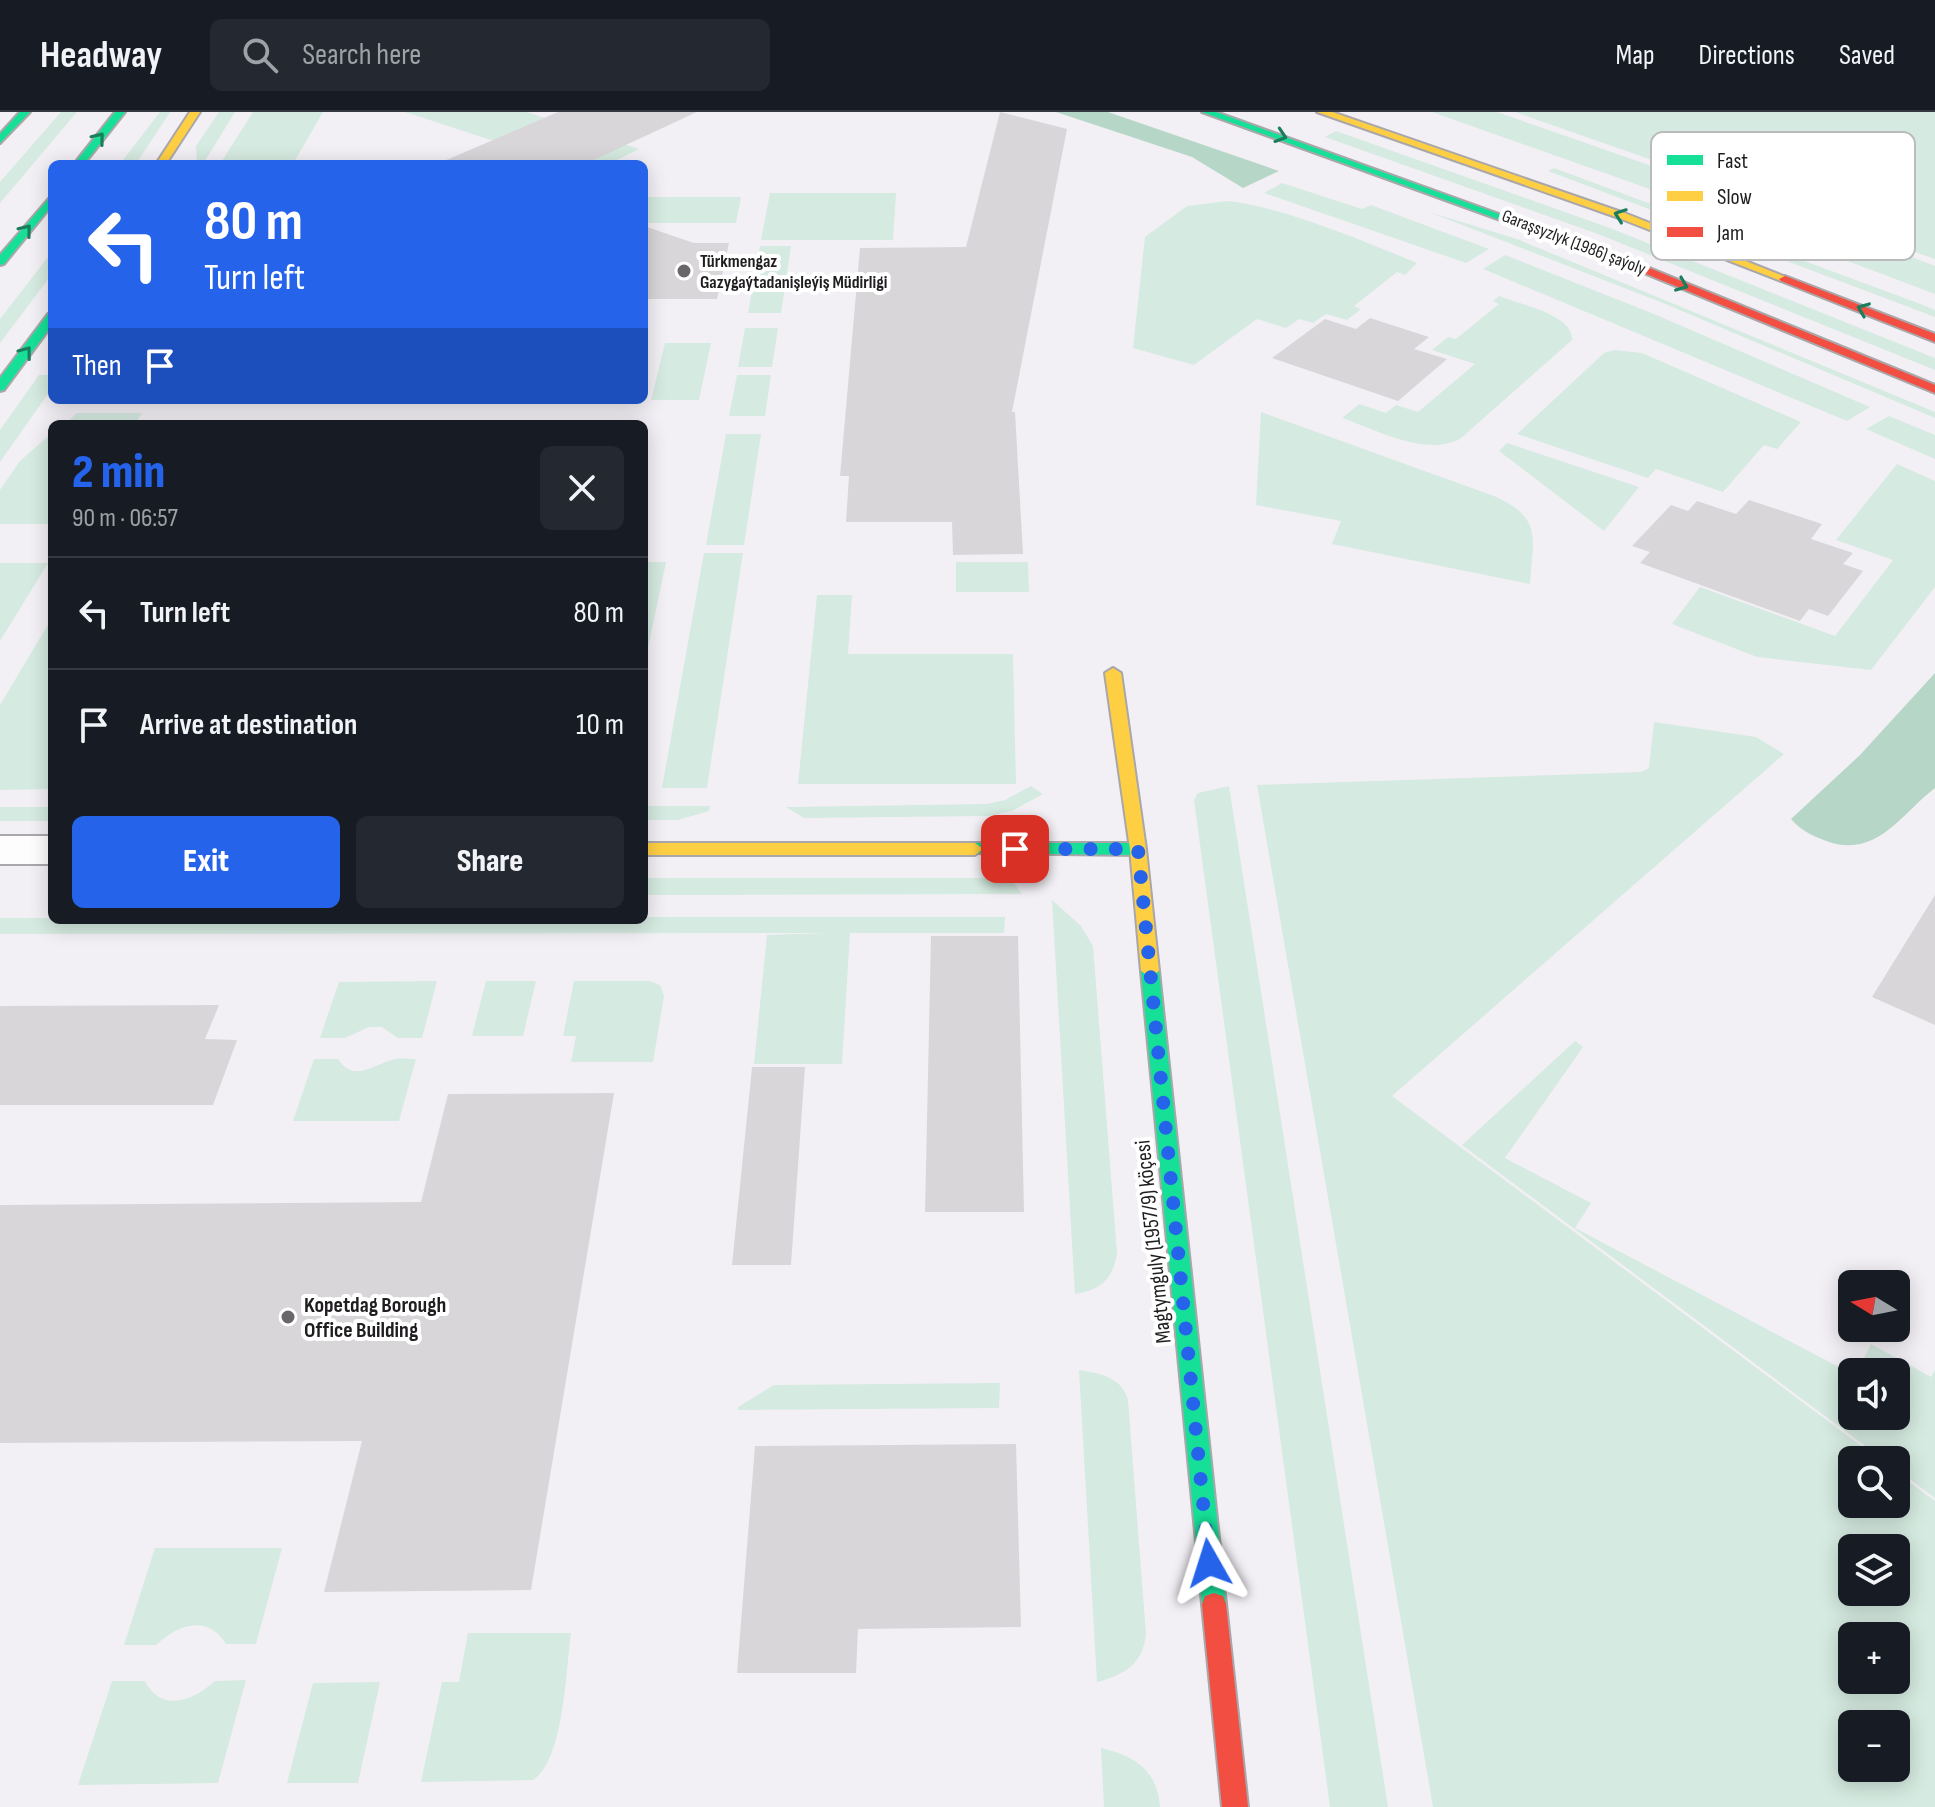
<!DOCTYPE html>
<html lang="en">
<head>
<meta charset="utf-8">
<style>
	body { margin:0; font-family:"Sofia Sans Condensed",sans-serif; background:#242831; color:#f1f3f6; height:100vh; display:flex; flex-direction:column; font-size:30px; white-space:nowrap }
	* { box-sizing:border-box; margin:0 }
	p { font-size:26px; color:#9ea1a6 }
	.icon { flex:none; width:44px; height:44px; fill:none; stroke:currentColor; stroke-width:2; stroke-linecap:round; stroke-linejoin:round }
	.map { position:relative; flex:1; overflow:hidden }
	.sheet { position:absolute; left:48px; top:308px; width:600px; height:504px; display:flex; flex-direction:column; background:#171b24; border-radius:12px; box-shadow:0 4px 20px #0003 }
	.sheet>* { flex:none }
	.banner { position:absolute; left:48px; top:48px; width:600px; height:244px; border-radius:12px; box-shadow:0 4px 20px #0003; background:#2563eb; color:#fff; overflow:hidden }
	.needle { width:52px; rotate:280deg }
	.fabs { position:absolute; left:1838px; top:1158px; display:grid; gap:16px }
	.fabs a { display:grid; place-items:center; width:72px; height:72px; border-radius:12px; background:#171b24; box-shadow:0 4px 20px #0003; font-size:40px }
	.pin { position:absolute; display:grid; place-items:center; width:68px; height:68px; color:#fff; margin:-34px; border-radius:16px; box-shadow:0 4px 12px #0006 }
	.me { position:absolute; width:88px; margin:-44px; rotate:354deg; stroke-linejoin:round; filter:drop-shadow(0 0 6px #0008) }
	.turn { display:flex; align-items:center; gap:28px; height:168px; padding:0 24px; font-size:36px }
	.turn .icon { width:104px; height:104px; stroke-width:2.5 }
	.turn b { display:block; font-size:56px; line-height:68px }
	.then { display:flex; align-items:center; height:76px; padding:0 24px; background:#0003; gap:16px; font-size:30px }
	.round { display:grid; place-items:center; flex:none; width:84px; height:84px; border-radius:12px; background:#242831 }
	.summary { display:flex; align-items:center; justify-content:space-between; height:136px; padding:0 24px }
	h1 { font-size:48px; font-weight:800; line-height:60px; color:#2563eb }
	.button { display:flex; gap:16px; margin-top:auto; padding:16px 24px }
	.button a { flex:1; height:92px; border-radius:12px; background:#2563eb; color:#fff; font-size:32px; font-weight:800; line-height:92px; text-align:center }
	.button a+a { background:#242831; color:#f1f3f6 }
	ul { padding:0; list-style:none }
	li { display:flex; align-items:center; gap:24px; height:112px; padding:0 24px; border-top:2px solid #363941 }
	li div { flex:1 }
	li b { display:block; font-size:30px }
	li em { font-style:normal }
	header { display:flex; align-items:center; gap:48px; box-sizing:border-box; height:112px; padding:0 40px; background:#171b24; border-bottom:2px solid #363941 }
	header strong { font-size:38px }
	nav { display:flex; gap:44px; margin-inline-start:auto; font-size:28px }
	.search { width:560px; height:72px; background:#242831; display:flex; align-items:center; gap:20px; box-sizing:border-box; padding:0 28px; border-radius:12px; color:#9ea1a6; font-size:30px }
	.map>svg:first-child { display:block }
	.green { fill:#d5eae0; fill-rule:evenodd }
	.forest { fill:#b6d7c7 }
	.building { fill:#d9d6da }
	.lines { fill:none; stroke-linecap:round; stroke-linejoin:round }
	.street-casing { stroke:#a9a7aa; stroke-width:4 }
	.fast-casing { stroke:#a9a7aa; stroke-width:4 }
	.slow-casing { stroke:#a9a7aa; stroke-width:4 }
	.jam-casing { stroke:#a9a7aa; stroke-width:4 }
	.street { fill:#fdfdfe; fill-rule:evenodd }
	.fast { fill:#16e098; fill-rule:evenodd }
	.slow { fill:#ffcf43; fill-rule:evenodd }
	.jam { fill:#f24e42; fill-rule:evenodd }
	.oneway { stroke:#1a7e5c }
	.route { stroke:#2563eb; stroke-width:14; stroke-dasharray:0 25.2 }
	.poi-dot { fill:#69676a; stroke:#fff; stroke-width:3 }
	.labels { text-anchor:middle; stroke-width:8; stroke-linejoin:round; paint-order:stroke }
	.far-street-label { font-size:18px; fill:#1f1d1f; stroke:#fff }
	.far-poi-label { font-size:18px; font-weight:bold; fill:#1f1d1f; stroke:#fff; text-anchor:start }
	.street-label { font-size:22px; fill:#1f1d1f; stroke:#fff }
	.poi-label { font-size:22px; font-weight:bold; fill:#1f1d1f; stroke:#fff; text-anchor:start }
	.key { fill:#fff; stroke:#bcbbbc; stroke-width:2 }
	.key-label { font-size:22px; fill:#1f1d1f }
</style>
</head>
<body>
<header>
<strong>Headway</strong>
<div class="search"><svg class="icon" aria-label="search" viewBox="0 0 24 24"><circle cx="10" cy="10" r="6"/><path d="M15 15l6 6"/></svg>Search here</div>
<nav><a>Map</a><a>Directions</a><a>Saved</a></nav>
</header>
<div class="map">
<svg width="1935" height="1695" viewBox="0 0 1935 1695">
	<rect width="100%" height="100%" fill="#f3f0f5"/>
	<!-- green -->
	<g class="green">
		<path d="M61,0H77L0,91V70Z"/>
		<path d="M160,0H170L136,52H120Z"/>
		<path d="M219,0H235L203,52H197L196,34Z"/>
		<path d="M253,0H323L293,52H220Z"/>
		<path d="M405,0H527L639,37L609,52H564Z"/>
		<path d="M1432,0H1497L1904,142L1935,154V182L1763,117Z"/>
		<path d="M1515,0H1935V147Z"/>
		<path d="M1336,19L1610,116L1935,246V258L1598,122L1325,25Z"/>
		<path d="M1554,56L1923,193L1935,198V205L1548,59Z"/>
		<path d="M1282,71L1362,97L1371,93L1489,137L1466,151L1264,81Z"/>
		<path d="M770,81H896L893,128H761Z"/>
		<path d="M644,85H741L736,111H644Z"/>
		<path d="M1227,89C1281,94 1366,130 1417,151L1405,163L1397,160L1354,194L1361,197L1347,208L1326,202L1313,211L1299,207L1286,216L1257,207L1194,253L1133,236L1145,125L1187,94Z"/>
		<path d="M1429,100L1517,127L1935,300V306L1663,191Z"/>
		<path d="M760,134H791L781,201H748Z"/>
		<path d="M52,140V162L0,231V207Z"/>
		<path d="M1505,143L1654,202L1870,295L1847,309L1483,157Z"/>
		<path d="M1499,184C1519,192 1574,203 1572,228L1460,327C1425,345 1377,318 1342,306L1359,292L1386,301L1396,293L1418,300L1475,252L1432,238L1448,225L1456,227L1499,192L1493,189Z"/>
		<path d="M745,216H778L772,255H738Z"/>
		<path d="M665,231H711L699,288H651Z"/>
		<path d="M1614,238L1642,241L1801,310L1777,337L1764,333L1723,380L1656,357L1648,366L1517,322L1604,241Z"/>
		<path d="M39,263H52V276L0,350V318Z"/>
		<path d="M737,263H771L765,304H729Z"/>
		<path d="M1261,300L1494,384C1543,406 1533,425 1530,472L1332,432L1341,409L1256,393Z"/>
		<path d="M77,301H142L135,312H65Z"/>
		<path d="M1889,304L1935,323V347L1866,317Z"/>
		<path d="M52,321V412H0V378L20,349Z"/>
		<path d="M726,322H761L744,433H706Z"/>
		<path d="M1507,331L1639,375L1604,419L1499,339Z"/>
		<path d="M1897,352L1935,369V475L1871,558L1757,545L1672,512L1700,475L1835,524L1893,448L1836,428Z"/>
		<path d="M704,441H743L707,676H662Z"/>
		<path d="M644,450H666L644,555Z"/>
		<path d="M956,450H1028L1029,480H956Z"/>
		<path d="M0,451H48L0,529Z"/>
		<path d="M817,483H852L848,542H1013L1016,672H798Z"/>
		<path d="M52,506V677L0,678V593Z"/>
		<path d="M1654,610L1756,625L1784,642L1392,984L1880,1348H1852V1392H1896V1360L1935,1389V1695H1433L1257,673L1641,660L1649,656ZM1852,1436H1896V1480H1852ZM1852,1524H1896V1568H1852ZM1852,1612H1896V1656H1852Z"/>
		<path d="M1031,674L1043,682L1012,699L989,704L804,706L786,695L987,692L1005,688Z"/>
		<path d="M1229,674L1388,1695H1330L1194,688L1198,681Z"/>
		<path d="M644,694H710L709,699L678,708H644Z"/>
		<rect x="0" y="695" width="52" height="14"/>
		<path d="M644,766H992L1013,770L1022,782L644,783Z"/>
		<path d="M1052,788L1081,814L1093,834L1117,1141C1113,1167 1101,1178 1075,1182Z"/>
		<path d="M644,805H1005L1004,821H850L842,952H754L767,823L828,821L0,822V806Z"/>
		<path d="M437,869L422,926H398L382,915H369L345,926H320L339,870Z"/>
		<path d="M486,869H536L523,924H472Z"/>
		<path d="M574,869H649L660,873L664,884L653,950H571L576,924H563Z"/>
		<path d="M1575,929L1583,935L1505,1046L1591,1091L1575,1116L1852,1262V1304H1896V1260H1857L1871,1232L1931,1265L1935,1258V1386L1896,1357V1348H1884L1462,1033Z"/>
		<path d="M314,947H338C355,973 376,950 396,947C402,946 409,947 416,947L399,1009H293Z"/>
		<path d="M1079,1258C1099,1261 1122,1265 1128,1288L1146,1522C1143,1552 1124,1563 1097,1570Z"/>
		<path d="M1000,1271L999,1296L738,1298V1295L774,1273Z"/>
		<path d="M155,1436H282L256,1532H226C208,1502 178,1512 156,1533H124Z"/>
		<path d="M468,1521H571C566,1556 564,1649 533,1668L421,1670L442,1570H459Z"/>
		<path d="M246,1568L218,1671L78,1673L112,1569H145C161,1601 193,1589 215,1569Z"/>
		<path d="M380,1570L358,1671H287L313,1571Z"/>
		<path d="M1101,1636C1134,1644 1157,1657 1160,1695H1104Z"/>
	</g>
	<!-- forest -->
	<g class="forest">
		<path d="M1056,0H1108L1279,59L1243,76L1192,45Z"/>
		<path d="M1935,561V676C1900,703 1878,745 1829,730C1815,725 1801,719 1791,707L1860,643Z"/>
	</g>
	<!-- building -->
	<g class="building">
		<path d="M558,0H697L585,52H437Z"/>
		<path d="M1000,0L1067,17L1012,300H1015L1023,442L953,443L952,410H846L849,364H840L860,136L966,135Z"/>
		<path d="M644,114L694,131H729L717,187H644Z"/>
		<path d="M1370,206L1429,225L1414,237L1447,247L1398,289L1272,246L1325,207L1356,217Z"/>
		<path d="M1749,388L1822,412L1811,427L1853,441L1843,452L1863,459L1828,504L1809,497L1800,509L1640,451L1650,440L1632,434L1671,393L1688,399L1697,389L1736,402Z"/>
		<path d="M1935,783V913L1872,885Z"/>
		<path d="M931,824H1018L1024,1100H925Z"/>
		<path d="M219,893L205,927L237,928L213,993H0V894Z"/>
		<path d="M752,955H805L791,1153H732Z"/>
		<path d="M614,981L531,1478L324,1480L362,1329L0,1331V1093L421,1090L448,982Z"/>
		<path d="M1016,1332L1021,1515L858,1517L856,1561H737L755,1334Z"/>
	</g>
	<g class="lines">
		<defs>
			<rect id="street" x="0" y="724" width="52" height="28"/>
			<g id="fast">
				<path d="M20,0H30L0,31V22Z"/>
				<path d="M115,0H125L84,52H74Z"/>
				<path d="M1202,0H1216L1632,150L1622,152Z"/>
				<path d="M52,83V93L4,152L0,153V143Z"/>
				<path d="M52,201V213L4,278L0,279V266L48,202Z"/>
				<path d="M975,731H1138L1146,737L1138,743L969,741L967,737Z"/>
				<path d="M1150,853L1159,859L1226,1492L1223,1500L1214,1503L1205,1500L1202,1492L1141,859Z"/>
			</g>
			<g id="slow">
				<path d="M190,0H200L166,52H156Z"/>
				<path d="M1317,0H1332L1627,102L1791,167L1781,169L1619,106Z"/>
				<path d="M1113,556L1121,561L1146,737L1159,859L1150,865L1141,859L1130,737L1105,561Z"/>
				<path d="M644,731H975L983,737L975,743H644Z"/>
			</g>
			<g id="jam">
				<path d="M1622,148H1630L1935,273V281L1622,152Z"/>
				<path d="M1785,164L1935,222V230L1781,169L1779,167Z"/>
				<path d="M1214,1481L1223,1484L1226,1492L1248,1695H1222L1202,1492L1205,1484Z"/>
			</g>
		</defs>
		<!-- street casing -->
		<use href="#street" class="street-casing"/>
		<!-- fast casing -->
		<use href="#fast" class="fast-casing"/>
		<!-- slow casing -->
		<use href="#slow" class="slow-casing"/>
		<!-- jam casing -->
		<use href="#jam" class="jam-casing"/>
		<!-- street -->
		<use href="#street" class="street"/>
		<!-- fast -->
		<use href="#fast" class="fast"/>
		<!-- slow -->
		<use href="#slow" class="slow"/>
		<!-- jam -->
		<use href="#jam" class="jam"/>
	</g>
	<!-- one-way arrows -->
	<defs><path id="oneway-chevron" d="M-2-3.5L2.5 0L-2 3.5" fill="none" stroke-width="1.6" stroke-linecap="round" stroke-linejoin="round" transform="scale(2)"/></defs>
	<g class="oneway">
		<use href="#oneway-chevron" transform="translate(1281 24) rotate(18)"/>
		<use href="#oneway-chevron" transform="translate(99 26) rotate(-51)"/>
		<use href="#oneway-chevron" transform="translate(1620 103) rotate(-160)"/>
		<use href="#oneway-chevron" transform="translate(26 118) rotate(-51)"/>
		<use href="#oneway-chevron" transform="translate(1682 173) rotate(22)"/>
		<use href="#oneway-chevron" transform="translate(1863 197) rotate(-158)"/>
		<use href="#oneway-chevron" transform="translate(26 240) rotate(-53)"/>
	</g>
	<g class="lines">
		<!-- route -->
		<path class="route" d="M1015,737H1138L1209,1451"/>
	</g>
	<!-- markers -->
	<g class="poi-dot">
		<circle cx="684" cy="159" r="8"/>
		<circle cx="288" cy="1205" r="8"/>
	</g>
	<g class="labels">
		<!-- far-street labels -->
		<g class="far-street-label">
			<text transform="translate(1574 130) rotate(21)" y="6">Garaşsyzlyk (1986) şaýoly</text>
		</g>
		<!-- far-poi labels -->
		<g class="far-poi-label">
			<text x="700" y="155">Türkmengaz<tspan x="700" dy="21">Gazygaýtadanişleýiş Müdirligi</tspan></text>
		</g>
		<!-- street labels -->
		<g class="street-label">
			<text transform="translate(1152 1130) rotate(-96)" y="8">Magtymguly (1957/9) köçesi</text>
		</g>
		<!-- poi labels -->
		<g class="poi-label">
			<text x="304" y="1200">Kopetdag Borough<tspan x="304" dy="25">Office Building</tspan></text>
		</g>
	</g>
	<!-- legend -->
	<rect x="1651" y="20" width="264" height="128" rx="12" class="key"/>
	<rect x="1667" y="43" width="36" height="10" fill="#16e098"/>
	<rect x="1667" y="79" width="36" height="10" fill="#ffcf43"/>
	<rect x="1667" y="115" width="36" height="10" fill="#f24e42"/>
	<g class="key-label">
		<text x="1717" y="56">Fast</text>
		<text x="1717" y="92">Slow</text>
		<text x="1717" y="128">Jam</text>
	</g>
</svg>
<div class="fabs">
<a><svg class="needle" viewBox="-14 -14 28 28"><path d="M0-13l5 13h-10z" fill="#e53935"/><path d="M0 13l5-13h-10z" fill="#9ea1a6"/></svg></a>
<a><svg class="icon" aria-label="sound" viewBox="0 0 24 24"><path d="M4 9h4l5-4v14l-5-4H4zM17 9q2 3 0 6"/></svg></a>
<a><svg class="icon" aria-label="search" viewBox="0 0 24 24"><circle cx="10" cy="10" r="6"/><path d="M15 15l6 6"/></svg></a>
<a><svg class="icon" aria-label="layers" viewBox="0 0 24 24"><path d="M12 4l9 5-9 5-9-5zM3 14l9 5 9-5"/></svg></a>
<a>+</a>
<a>−</a>
</div>
<div class="pin" style="left:1015px;top:737px;background:#d93025"><svg class="icon" aria-label="arrive" viewBox="0 0 24 24"><path d="M6 21V4h12l-3 4 3 4H6"/></svg></div>
<svg class="me" style="left:1209px;top:1451px" viewBox="-20 -20 40 40"><path d="M0-17L14 15 0 8-14 15z" fill="#2563eb" stroke="#fff" stroke-width="4"/></svg>
<div class="banner">
<div class="turn"><svg class="icon" aria-label="left" viewBox="0 0 24 24"><path d="M17 20v-9H6M10 6l-5 5 5 5"/></svg><div><b>80 m</b>Turn left</div></div>
<div class="then">Then<svg class="icon" aria-label="arrive" viewBox="0 0 24 24"><path d="M6 21V4h12l-3 4 3 4H6"/></svg></div>
</div>
<section class="sheet">
<div class="summary"><div><h1>2 min</h1><p>90 m · 06:57</p></div><a class="round"><svg class="icon" aria-label="close" viewBox="0 0 24 24"><path d="M6 6l12 12M18 6L6 18"/></svg></a></div>
<ul>
<li><svg class="icon" aria-label="left" viewBox="0 0 24 24"><path d="M17 20v-9H6M10 6l-5 5 5 5"/></svg><div><b>Turn left</b></div><em>80 m</em></li>
<li><svg class="icon" aria-label="arrive" viewBox="0 0 24 24"><path d="M6 21V4h12l-3 4 3 4H6"/></svg><div><b>Arrive at destination</b></div><em>10 m</em></li>
</ul>
<div class="button"><a>Exit</a><a>Share</a></div>
</section>
</div>
</body>
</html>
